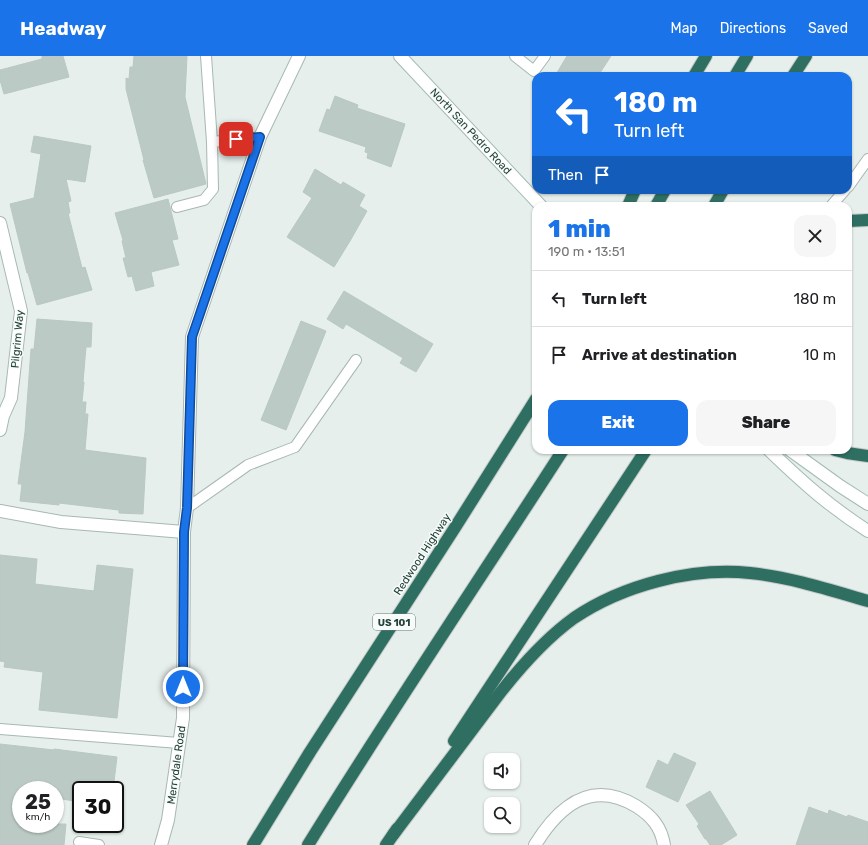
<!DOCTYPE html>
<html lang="en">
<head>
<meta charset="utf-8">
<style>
	body { margin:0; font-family:Rubik,sans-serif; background:#f6f6f6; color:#202124; height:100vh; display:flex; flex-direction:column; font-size:15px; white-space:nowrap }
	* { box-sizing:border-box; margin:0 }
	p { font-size:13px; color:#757577 }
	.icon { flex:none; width:22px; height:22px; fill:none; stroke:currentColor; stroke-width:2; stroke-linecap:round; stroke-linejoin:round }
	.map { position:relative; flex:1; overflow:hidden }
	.panel { position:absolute; left:532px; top:146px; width:320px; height:252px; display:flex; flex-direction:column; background:#fff; border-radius:12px; box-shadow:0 1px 3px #0004 }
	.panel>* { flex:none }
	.banner { position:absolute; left:532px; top:16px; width:320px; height:122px; border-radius:12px; box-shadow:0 1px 3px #0004; background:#1a73e8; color:#fff; overflow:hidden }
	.fabs { position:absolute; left:484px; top:697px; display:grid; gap:8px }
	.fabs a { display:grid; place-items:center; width:36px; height:36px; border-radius:8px; background:#fff; box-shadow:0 1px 3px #0004; font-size:20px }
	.speed { position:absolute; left:12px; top:725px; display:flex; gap:8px; font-size:20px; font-weight:700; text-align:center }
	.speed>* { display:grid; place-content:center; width:52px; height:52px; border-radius:50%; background:#fff; box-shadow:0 1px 3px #0004; line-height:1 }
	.speed small { font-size:10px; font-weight:400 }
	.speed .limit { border:2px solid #111; border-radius:6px; background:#fff; color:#111 }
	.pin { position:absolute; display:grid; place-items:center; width:34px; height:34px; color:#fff; margin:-17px; border-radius:8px; box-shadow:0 2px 6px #0006 }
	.me { position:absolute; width:44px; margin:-22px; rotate:0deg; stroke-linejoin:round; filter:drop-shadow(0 0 3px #0008) }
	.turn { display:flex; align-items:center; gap:14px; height:84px; padding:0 16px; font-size:18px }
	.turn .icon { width:52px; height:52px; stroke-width:2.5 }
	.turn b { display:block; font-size:28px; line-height:34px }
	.then { display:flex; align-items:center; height:38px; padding:0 16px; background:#0003; gap:8px; font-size:15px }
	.round { display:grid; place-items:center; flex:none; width:42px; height:42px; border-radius:12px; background:#f6f6f6 }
	.summary { display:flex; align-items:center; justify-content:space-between; height:68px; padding:0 16px }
	h1 { font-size:24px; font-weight:800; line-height:30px; color:#1a73e8 }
	.cta { display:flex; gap:8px; margin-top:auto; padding:8px 16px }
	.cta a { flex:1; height:46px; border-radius:12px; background:#1a73e8; color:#fff; font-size:16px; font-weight:800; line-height:46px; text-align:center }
	.cta a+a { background:#f6f6f6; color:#202124 }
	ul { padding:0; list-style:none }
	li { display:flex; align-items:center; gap:12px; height:56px; padding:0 16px; border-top:1px solid #e0e0e0 }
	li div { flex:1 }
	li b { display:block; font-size:15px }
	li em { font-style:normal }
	header { display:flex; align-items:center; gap:24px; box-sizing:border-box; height:56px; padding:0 20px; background:#1a73e8; color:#fff }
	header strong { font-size:19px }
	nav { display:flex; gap:22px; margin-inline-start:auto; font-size:14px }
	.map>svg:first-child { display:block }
	.building { fill:#bbcac4; stroke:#b8c9c2 }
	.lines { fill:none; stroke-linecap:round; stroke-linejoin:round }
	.lane-casing { stroke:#a8b8b2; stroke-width:12 }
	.street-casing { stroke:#a8b8b2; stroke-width:14 }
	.secondary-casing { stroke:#a4bbb3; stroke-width:14 }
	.highway-casing { stroke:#c2cac8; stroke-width:14 }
	.lane { stroke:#fff; stroke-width:10 }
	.street { stroke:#fff; stroke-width:12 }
	.secondary { stroke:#fff; stroke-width:12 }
	.highway { stroke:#2f6f62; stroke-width:12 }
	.route-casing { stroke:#114b97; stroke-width:10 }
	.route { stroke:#1a73e8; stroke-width:7 }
	.labels { text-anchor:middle; stroke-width:3; stroke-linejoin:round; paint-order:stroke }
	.shield { fill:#f7fbf9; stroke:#637a73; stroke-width:1 }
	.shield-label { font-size:10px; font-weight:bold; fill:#24423a }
	.street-label { font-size:11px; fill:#24423a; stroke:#f7fbf9 }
</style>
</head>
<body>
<header>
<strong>Headway</strong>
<nav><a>Map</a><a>Directions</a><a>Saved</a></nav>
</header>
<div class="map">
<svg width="868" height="789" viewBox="0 0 868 789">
	<rect width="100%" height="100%" fill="#e6efeb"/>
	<!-- building -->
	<g class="building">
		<path d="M42,0H63L69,21L4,38L0,24V14L42,3Z"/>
		<path d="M134,0H187L185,41L206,128L154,142L143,104H144L126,33V22L129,23L130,11H133Z"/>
		<path d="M567,0H611L598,20H555Z"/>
		<path d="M335,40L358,49L357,52L405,68L391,111L367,102L368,97L365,96L366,91L319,75L327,53L330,54Z"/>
		<path d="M34,80L91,90L85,126L66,123L71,145L68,146L70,157H68L82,212L85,211L92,234L37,249L28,217H27L10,148L34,142L41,98L31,96Z"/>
		<path d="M315,113L341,129L343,126L365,139L359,150L367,155L350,185L334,211L287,181L312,142L303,136Z"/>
		<path d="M168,143L178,183L172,184L179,209L151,216L154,230L136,235L132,220L128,221L123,202H126L122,185L123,184L115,157Z"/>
		<path d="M344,235L433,288L416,316L400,307L403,302L346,268L343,273L327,263Z"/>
		<path d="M37,263L92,267L91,291H86L83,326H84L82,346H86L85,358H88L85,394L146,402L143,458L119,457V454L59,447V449L20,445L22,428H18L25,376L31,293H34Z"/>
		<path d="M301,265L326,275L286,374L261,364Z"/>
		<path d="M0,499L37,503L35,528L94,535L97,509L133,513L117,662L39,654L43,616L4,611L5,606L0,605Z"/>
		<path d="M0,688L54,694V693L117,701L113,734H81V746L55,742V734H21V768H66L64,789H0Z"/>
		<path d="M674,697L696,707L678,746L646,731L658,704L668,709Z"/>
		<path d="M710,735L737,779L721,789H710L706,783H705L697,770L699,768L686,749Z"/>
		<path d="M809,751L828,758L829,754L847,761L848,759L868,766V789H796Z"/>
	</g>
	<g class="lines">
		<defs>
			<g id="lane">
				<path d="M206,0L212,86"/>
				<path d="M515,0L534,15L545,0"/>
				<path d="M848,131L868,103"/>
				<path d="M831,150L845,134"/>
				<path d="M177,151L204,144L213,133L212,86L260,81"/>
				<path d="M187,452L248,409L295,391L356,304"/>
				<path d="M0,673L179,687"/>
				<path d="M79,786L99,789"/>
			</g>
			<g id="street">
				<path d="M0,167L21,255L11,342L3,360L0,374"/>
				<path d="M0,455L61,466L184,476"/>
				<path d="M161,789L168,764L183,662L184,476L187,452L192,281L260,81L299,0"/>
				<path d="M535,789C559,750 591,723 636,750C652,760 661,771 664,789"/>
			</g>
			<g id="secondary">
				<path d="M400,0L541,150"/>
				<path d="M769,394C801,425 830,451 868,475"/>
				<path d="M790,394L840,430L868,448"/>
			</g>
			<g id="highway">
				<path d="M694,20L706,0"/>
				<path d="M735,20L747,0"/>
				<path d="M793,20L806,0"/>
				<path d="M628,150L635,134"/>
				<path d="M656,150L665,134"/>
				<path d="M714,150L723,134"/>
				<path d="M848,165L868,164"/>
				<path d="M835,394L847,397L868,400"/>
				<path d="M454,685L646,394"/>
				<path d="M393,779L500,637C522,609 545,583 574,562C623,529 692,511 750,517C790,521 830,534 868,545"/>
				<path d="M253,789L310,696L456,470L536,343"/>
				<path d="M308,789C390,656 478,526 563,394"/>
				<path d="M386,789L397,773"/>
			</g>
		</defs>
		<!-- lane casing -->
		<use href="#lane" class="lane-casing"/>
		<!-- street casing -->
		<use href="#street" class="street-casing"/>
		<!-- secondary casing -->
		<use href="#secondary" class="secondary-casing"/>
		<!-- highway casing -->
		<use href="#highway" class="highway-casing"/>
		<!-- lane -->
		<use href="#lane" class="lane"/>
		<!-- street -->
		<use href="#street" class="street"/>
		<!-- secondary -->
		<use href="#secondary" class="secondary"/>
		<!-- highway -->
		<use href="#highway" class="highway"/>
	</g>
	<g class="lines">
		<defs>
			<path id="route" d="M183,631L184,476L187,452L192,281L260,81L236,83"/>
		</defs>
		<!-- route casing -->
		<use href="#route" class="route-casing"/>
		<!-- route -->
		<use href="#route" class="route"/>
	</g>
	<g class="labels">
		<!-- shield labels -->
		<rect class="shield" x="373" y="558" width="42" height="16" rx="3"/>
		<g class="shield-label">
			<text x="394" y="570">US 101</text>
		</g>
		<!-- street labels -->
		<g class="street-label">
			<text transform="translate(471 75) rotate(47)" y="4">North San Pedro Road</text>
			<text transform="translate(17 283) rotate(-85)" y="4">Pilgrim Way</text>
			<text transform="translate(422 498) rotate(-57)" y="4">Redwood Highway</text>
			<text transform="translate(176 709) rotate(-82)" y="4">Merrydale Road</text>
		</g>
	</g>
</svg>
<div class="fabs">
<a><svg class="icon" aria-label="sound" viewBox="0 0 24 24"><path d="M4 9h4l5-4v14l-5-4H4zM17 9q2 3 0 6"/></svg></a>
<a><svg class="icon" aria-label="search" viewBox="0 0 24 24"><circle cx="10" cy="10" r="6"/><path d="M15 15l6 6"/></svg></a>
</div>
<div class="speed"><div>25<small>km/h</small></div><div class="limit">30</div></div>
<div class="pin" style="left:236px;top:83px;background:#d93025"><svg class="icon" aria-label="arrive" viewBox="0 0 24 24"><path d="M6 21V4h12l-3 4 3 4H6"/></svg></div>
<svg class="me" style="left:183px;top:631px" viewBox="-20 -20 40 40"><circle r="17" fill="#1a73e8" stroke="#fff" stroke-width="3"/><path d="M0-11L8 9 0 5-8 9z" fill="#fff"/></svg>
<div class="banner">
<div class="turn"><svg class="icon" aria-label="left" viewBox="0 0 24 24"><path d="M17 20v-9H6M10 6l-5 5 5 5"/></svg><div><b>180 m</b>Turn left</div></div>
<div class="then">Then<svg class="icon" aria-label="arrive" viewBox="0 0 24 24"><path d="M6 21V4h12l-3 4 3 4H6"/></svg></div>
</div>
<section class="panel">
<div class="summary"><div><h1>1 min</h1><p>190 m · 13:51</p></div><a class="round"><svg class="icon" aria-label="close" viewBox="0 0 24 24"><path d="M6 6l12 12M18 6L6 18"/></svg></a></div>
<ul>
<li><svg class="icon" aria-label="left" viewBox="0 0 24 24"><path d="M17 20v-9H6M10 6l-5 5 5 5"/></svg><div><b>Turn left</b></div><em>180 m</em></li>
<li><svg class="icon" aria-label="arrive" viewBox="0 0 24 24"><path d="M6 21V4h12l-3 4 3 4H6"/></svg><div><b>Arrive at destination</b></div><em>10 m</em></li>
</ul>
<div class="cta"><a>Exit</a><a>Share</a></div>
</section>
</div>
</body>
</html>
